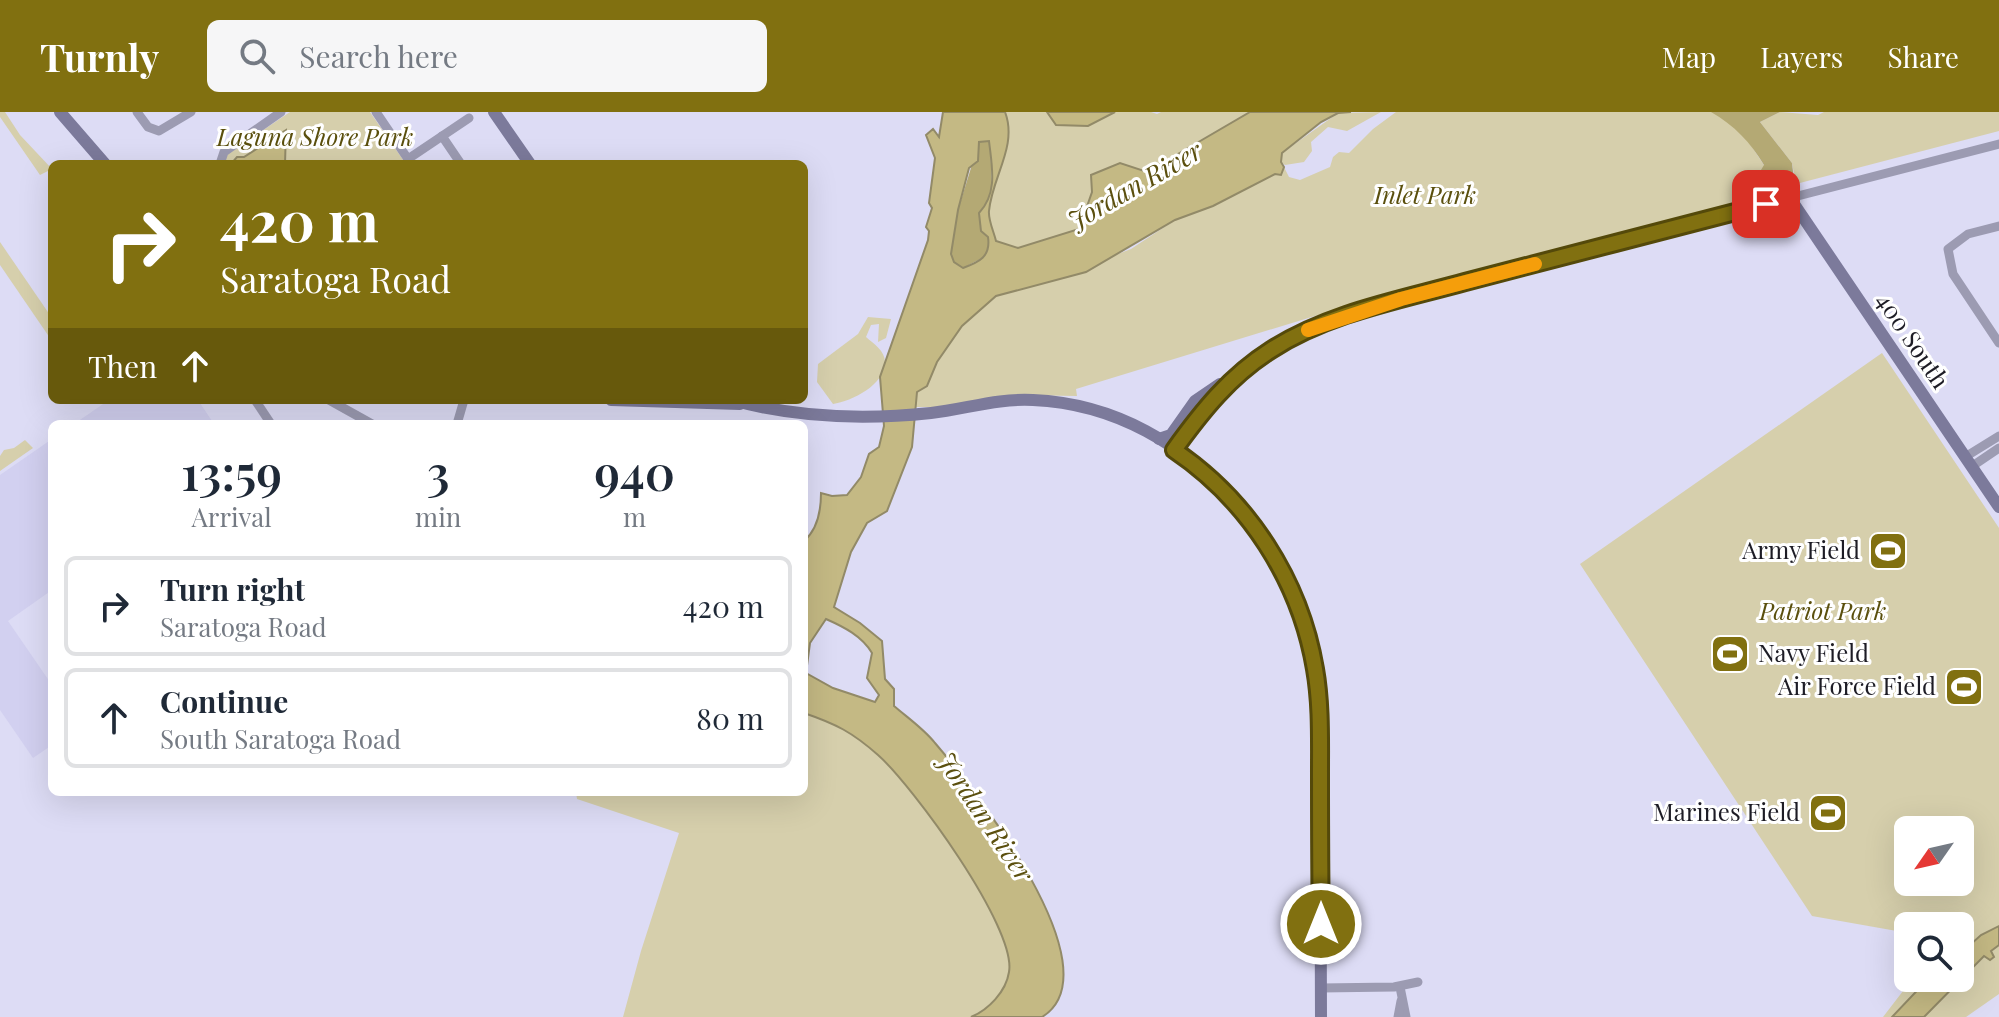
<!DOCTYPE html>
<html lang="en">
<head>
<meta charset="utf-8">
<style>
	body { margin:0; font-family:"Playfair Display",serif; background:#f6f6f7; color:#1f2937; height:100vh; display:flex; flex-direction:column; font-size:30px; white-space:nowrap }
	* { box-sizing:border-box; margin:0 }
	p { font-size:26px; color:#747a83 }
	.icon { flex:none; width:44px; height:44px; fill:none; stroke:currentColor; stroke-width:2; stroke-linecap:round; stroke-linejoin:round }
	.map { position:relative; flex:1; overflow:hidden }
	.side { position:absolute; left:48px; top:308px; width:760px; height:376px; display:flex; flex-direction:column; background:#fff; border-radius:12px; box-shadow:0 8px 32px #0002 }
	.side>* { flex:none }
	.top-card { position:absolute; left:48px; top:48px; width:760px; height:244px; border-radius:12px; box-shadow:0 8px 32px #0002; background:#817010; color:#fff; overflow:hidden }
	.needle { width:52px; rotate:236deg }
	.controls { position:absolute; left:1894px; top:704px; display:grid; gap:16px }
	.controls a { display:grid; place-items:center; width:80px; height:80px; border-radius:12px; background:#fff; box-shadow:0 8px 32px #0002; font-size:40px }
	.pin { position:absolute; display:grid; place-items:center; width:68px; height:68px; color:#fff; margin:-34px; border-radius:16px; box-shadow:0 4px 12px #0006 }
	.me { position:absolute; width:88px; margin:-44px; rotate:0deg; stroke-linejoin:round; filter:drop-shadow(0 0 6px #0008) }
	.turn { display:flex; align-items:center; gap:28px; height:168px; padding:0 40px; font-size:36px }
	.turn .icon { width:104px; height:104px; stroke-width:2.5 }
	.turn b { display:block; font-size:56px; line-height:68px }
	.then { display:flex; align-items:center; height:76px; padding:0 40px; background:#0003; gap:16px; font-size:30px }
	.eta { display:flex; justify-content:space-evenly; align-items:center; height:136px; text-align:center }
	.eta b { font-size:48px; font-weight:600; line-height:56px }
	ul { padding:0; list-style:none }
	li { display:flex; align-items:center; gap:24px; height:100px; margin:0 16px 12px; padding:0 24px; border:4px solid #e0e1e3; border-radius:12px }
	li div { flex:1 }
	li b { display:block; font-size:30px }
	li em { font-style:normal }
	header { display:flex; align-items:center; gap:48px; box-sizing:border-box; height:112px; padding:0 40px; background:#817010; color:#fff }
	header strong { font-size:38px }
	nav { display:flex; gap:44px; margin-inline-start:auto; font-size:28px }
	.search { width:560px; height:72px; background:#f6f6f7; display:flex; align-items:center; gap:20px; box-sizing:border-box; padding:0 28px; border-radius:12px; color:#747a83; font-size:30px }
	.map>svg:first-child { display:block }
	.built { fill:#d2d0f0 }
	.green { fill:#d6cfac; fill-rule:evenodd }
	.forest { fill:#b4a974 }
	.water { fill:#c4b984; stroke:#928a68; stroke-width:2; fill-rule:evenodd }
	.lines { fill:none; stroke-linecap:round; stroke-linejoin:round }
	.street { stroke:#9c9bb2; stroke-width:9 }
	.secondary { stroke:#7c7a9b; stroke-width:12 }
	.route-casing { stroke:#54490a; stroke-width:20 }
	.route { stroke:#817010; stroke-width:14 }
	.slow { stroke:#f59e0b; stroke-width:14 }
	.labels { text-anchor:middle; stroke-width:6; stroke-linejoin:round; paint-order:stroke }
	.park-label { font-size:24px; font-style:italic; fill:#5a4f0d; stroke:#fff }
	.street-label { font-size:24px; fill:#1d1c25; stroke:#fff }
	.poi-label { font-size:24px; fill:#1d1c25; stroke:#fff; text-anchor:end }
	.water-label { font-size:26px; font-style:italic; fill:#5b4f0e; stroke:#fff }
</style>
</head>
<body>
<header>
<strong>Turnly</strong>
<div class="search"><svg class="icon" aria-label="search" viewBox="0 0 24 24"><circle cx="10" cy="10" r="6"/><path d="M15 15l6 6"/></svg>Search here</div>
<nav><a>Map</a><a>Layers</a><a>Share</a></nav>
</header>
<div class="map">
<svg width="1999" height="905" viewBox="0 0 1999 905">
	<rect width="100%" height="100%" fill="#dddcf5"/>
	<!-- built -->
	<g class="built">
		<path d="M109,288H198L214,312H74Z"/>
		<path d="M52,327V478L8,509L52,573V633L33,646L0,598V363Z"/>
	</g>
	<!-- green -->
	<g class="green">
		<path d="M0,0H5L20,23L52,57L40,63L0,5Z"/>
		<path d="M290,0H370L406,52H226L225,44Z"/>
		<path d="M1005,0H1047L1057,13L1088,14L1115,0H1151L1157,2L1161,0H1250L1146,60L1120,51L1092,80L1079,117L1018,136L996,129C994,120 988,108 989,99C992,65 1018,34 1005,0Z"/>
		<path d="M1381,0L1347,19L1328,15L1311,30L1312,39L1304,50L1285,53L1281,50L1282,41L1338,1Z"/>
		<path d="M1396,0H1729L1781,79L1413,174L1076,277L1077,284L1009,283L939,295H915L917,280L927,274L937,250L962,214L996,184L1036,173L1131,137L1175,108L1213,94L1275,61L1281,63L1284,55L1289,65L1300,68L1330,55L1333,45L1339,40L1349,41L1373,17Z"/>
		<path d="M1780,0L1818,3L1824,0H1999V19L1796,72L1792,51L1760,10Z"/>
		<path d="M0,130L52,206V229L0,153Z"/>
		<path d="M868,205L891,207L886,226L878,230L879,212L871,213L866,225C874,232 885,239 885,250C885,273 852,289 833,292L817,270L818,252L858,222Z"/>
		<path d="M1882,241L1999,416V882L1966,905H1883L1913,866H1960V814H1908V821L1812,804L1580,452ZM1908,718H1960V770H1908Z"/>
		<path d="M25,328L33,336L0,359V344L4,338L14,336Z"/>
		<path d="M804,601C836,612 852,620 878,643C912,673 1017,816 1009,860C1006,880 988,898 971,905H623L641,839L679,721L577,687L576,680H804Z"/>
	</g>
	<!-- forest -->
	<g class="forest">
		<path d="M1711,0H1780L1760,10L1792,51L1795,77L1752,89L1749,78L1764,53C1750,30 1735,14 1711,0Z"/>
		<path d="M990,29L992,77L987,92L990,135L986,144L963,156L954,150L951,142L958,98L979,30Z"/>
	</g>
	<!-- water -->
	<g class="water">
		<path d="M943,0H1005C1018,34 992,65 989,99C988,108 994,120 996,129L1018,136L1079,117L1092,80L1091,63L1120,51L1147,60L1250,0H1351L1338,1L1321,10L1282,41L1281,50L1284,55L1281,63L1275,62L1213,94L1175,108L1086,160L996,184L962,214L937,250L927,274L917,280L912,335L887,399L867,411L851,440L834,495L860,511L882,529L885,567L894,577V594C908,606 924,617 935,631C971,673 1118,858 1042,905H971C988,898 1006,880 1009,860C1017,816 912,673 878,643C852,620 836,612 804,601V429C818,417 821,399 821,381L832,384L847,383L861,365L869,342L879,335L884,314L880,265L928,128L929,119L926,115L932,96L929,91L935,46L926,23L933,17L939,25ZM989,29C992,55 998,81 979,101L981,119L988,125C991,145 979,150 963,156L954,150L951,142L958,98L969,56L978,49L979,30ZM826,507C844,515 862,524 872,541L867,566L879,583L875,590L833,576L806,561L810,531Z"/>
		<path d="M1047,0H1115L1088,14L1056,13Z"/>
		<path d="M286,18L285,52H231L237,45H244Z"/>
		<path d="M1999,814V833L1991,839L1994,845L1990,848L1984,844L1924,905H1892L1929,866H1960V842L1981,823Z"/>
	</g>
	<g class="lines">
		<!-- street -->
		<g class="street">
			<path d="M137,0L148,15L159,19L191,0"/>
			<path d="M376,0L410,50"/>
			<path d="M442,24L461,52"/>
			<path d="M408,47L469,6"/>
			<path d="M220,52L224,40L281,0"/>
			<path d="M1790,86L1999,32"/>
			<path d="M1999,114L1968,122L1948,137L1953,162L1999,231"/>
			<path d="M255,288L271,312"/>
			<path d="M329,288L372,312"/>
			<path d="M457,312L464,288"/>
			<path d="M1965,345L1999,324"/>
			<path d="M1971,355L1999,336"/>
			<path d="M1400,875L1406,905"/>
			<path d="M1321,876L1394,875L1418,870"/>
			<path d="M1398,905L1401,889"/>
		</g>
		<!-- secondary -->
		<g class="secondary">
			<path d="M60,0L105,52"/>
			<path d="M494,0L530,52"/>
			<path d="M611,288L740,292"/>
			<path d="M732,288C797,306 864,308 931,301C966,297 998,286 1033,288C1197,295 1312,452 1320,606L1321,905"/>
			<path d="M1159,327L1171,323L1195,289L1220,272"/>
			<path d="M1174,338C1204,295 1236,258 1281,232C1340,197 1412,184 1478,167C1582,140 1686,113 1790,86L1999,395"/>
		</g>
	</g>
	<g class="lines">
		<defs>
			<path id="route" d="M1321,812C1320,761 1320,711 1320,660C1320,626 1321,591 1315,557C1300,468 1248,388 1174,338C1202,299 1230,264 1271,238C1328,201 1400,188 1465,170C1565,144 1666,118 1766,92"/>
		</defs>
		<!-- route casing -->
		<use href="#route" class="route-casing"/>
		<!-- route -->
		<use href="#route" class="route"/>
		<!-- slow -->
		<path class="slow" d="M1308,218L1401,187L1535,152"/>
	</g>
	<!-- icons -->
	<defs>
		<symbol id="stadium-square" viewBox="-11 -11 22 22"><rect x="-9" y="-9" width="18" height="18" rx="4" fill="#817010" stroke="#fff"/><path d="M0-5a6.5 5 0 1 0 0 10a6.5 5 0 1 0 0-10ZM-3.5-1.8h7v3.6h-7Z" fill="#fff"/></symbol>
	</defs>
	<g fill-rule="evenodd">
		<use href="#stadium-square" x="1866" y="417" width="44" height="44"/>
		<use href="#stadium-square" x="1708" y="520" width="44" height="44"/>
		<use href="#stadium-square" x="1942" y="553" width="44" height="44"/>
		<use href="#stadium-square" x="1806" y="679" width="44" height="44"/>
	</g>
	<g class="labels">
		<!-- park labels -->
		<g class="park-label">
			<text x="315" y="34">Laguna Shore Park</text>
			<text x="1425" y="92">Inlet Park</text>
			<text x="1823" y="508">Patriot Park</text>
		</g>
		<!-- street labels -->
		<g class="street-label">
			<text transform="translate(1912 229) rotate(56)" y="8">400 South</text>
		</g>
		<!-- poi labels -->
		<g class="poi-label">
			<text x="1860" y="447">Army Field</text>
			<text x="1758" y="550" text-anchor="start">Navy Field</text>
			<text x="1936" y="583">Air Force Field</text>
			<text x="1800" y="709">Marines Field</text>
		</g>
		<!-- water labels -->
		<g class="water-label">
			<text transform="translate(1135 74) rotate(-30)" y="9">Jordan River</text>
			<text transform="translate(985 705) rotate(56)" y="9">Jordan River</text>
		</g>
	</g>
</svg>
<div class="controls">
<a><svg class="needle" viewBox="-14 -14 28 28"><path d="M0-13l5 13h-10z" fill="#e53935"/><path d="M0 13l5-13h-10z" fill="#747a83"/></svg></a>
<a><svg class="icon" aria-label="search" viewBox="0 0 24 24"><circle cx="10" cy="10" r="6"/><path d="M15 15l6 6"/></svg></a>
</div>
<div class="pin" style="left:1766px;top:92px;background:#d93025"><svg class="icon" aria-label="arrive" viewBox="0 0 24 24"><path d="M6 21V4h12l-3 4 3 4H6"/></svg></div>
<svg class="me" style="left:1321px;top:812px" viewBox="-20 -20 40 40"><circle r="17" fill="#817010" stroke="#fff" stroke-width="3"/><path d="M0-11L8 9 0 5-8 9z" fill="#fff"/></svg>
<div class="top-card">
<div class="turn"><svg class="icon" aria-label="right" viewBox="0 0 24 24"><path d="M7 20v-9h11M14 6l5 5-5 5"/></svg><div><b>420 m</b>Saratoga Road</div></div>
<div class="then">Then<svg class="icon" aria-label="ahead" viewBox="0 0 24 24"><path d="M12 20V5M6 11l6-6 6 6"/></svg></div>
</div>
<section class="side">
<div class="eta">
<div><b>13:59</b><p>Arrival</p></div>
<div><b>3</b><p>min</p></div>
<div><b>940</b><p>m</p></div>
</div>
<ul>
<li><svg class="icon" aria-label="right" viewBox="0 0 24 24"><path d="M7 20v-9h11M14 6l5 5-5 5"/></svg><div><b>Turn right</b><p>Saratoga Road</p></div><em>420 m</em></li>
<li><svg class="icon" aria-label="ahead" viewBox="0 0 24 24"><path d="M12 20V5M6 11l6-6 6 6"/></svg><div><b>Continue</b><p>South Saratoga Road</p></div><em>80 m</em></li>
</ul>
</section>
</div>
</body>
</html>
